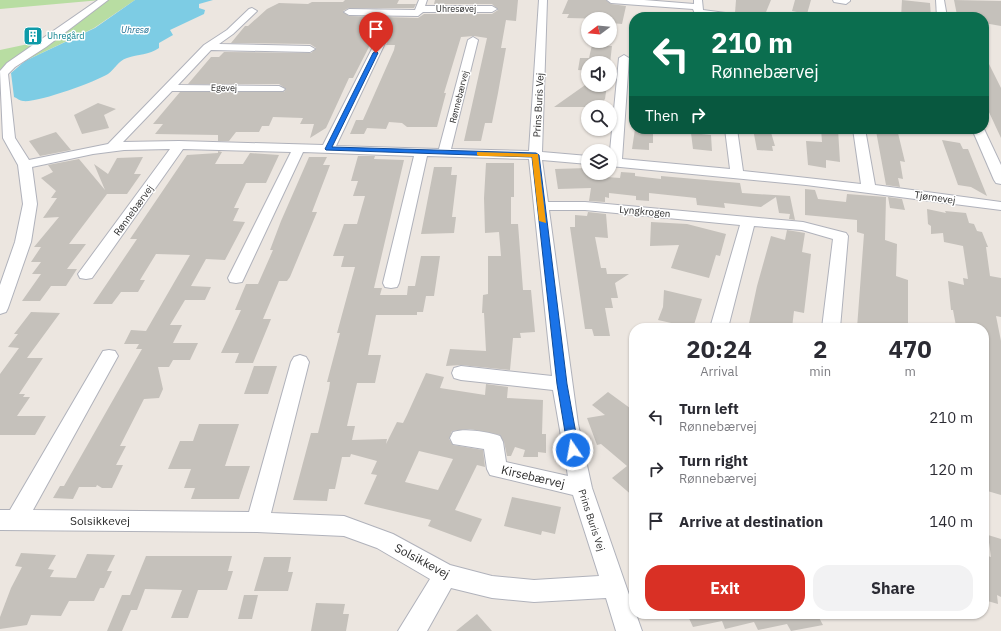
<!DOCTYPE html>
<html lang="en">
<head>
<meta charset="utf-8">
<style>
	body { margin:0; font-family:"IBM Plex Sans",sans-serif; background:#f2f2f3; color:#2b2b33; height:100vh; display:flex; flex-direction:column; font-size:15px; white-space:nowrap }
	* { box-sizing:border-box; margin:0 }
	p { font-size:13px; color:#7c7c81 }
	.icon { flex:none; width:22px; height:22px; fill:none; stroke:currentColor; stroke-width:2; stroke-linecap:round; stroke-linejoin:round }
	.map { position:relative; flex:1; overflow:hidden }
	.details { position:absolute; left:629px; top:323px; width:360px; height:296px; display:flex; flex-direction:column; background:#fff; border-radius:16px; box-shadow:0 1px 3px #0004 }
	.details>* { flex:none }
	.top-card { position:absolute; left:629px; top:12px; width:360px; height:122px; border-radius:16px; box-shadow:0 1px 3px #0004; background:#0b6e4f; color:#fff; overflow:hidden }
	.needle { width:26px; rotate:254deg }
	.controls { position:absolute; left:581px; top:12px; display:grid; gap:8px }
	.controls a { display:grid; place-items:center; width:36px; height:36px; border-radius:50%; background:#fff; box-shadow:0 1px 3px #0004; font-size:20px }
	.pin { position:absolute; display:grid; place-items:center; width:34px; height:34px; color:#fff; margin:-41px -17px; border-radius:50% 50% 50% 0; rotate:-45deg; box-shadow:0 0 4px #0007 }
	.pin .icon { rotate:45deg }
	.me { position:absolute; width:44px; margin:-22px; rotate:348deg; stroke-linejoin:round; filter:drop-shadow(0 0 3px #0008) }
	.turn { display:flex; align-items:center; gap:14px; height:84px; padding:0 16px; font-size:18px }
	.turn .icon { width:52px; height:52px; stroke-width:2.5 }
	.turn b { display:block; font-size:28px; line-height:34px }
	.then { display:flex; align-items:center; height:38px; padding:0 16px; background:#0003; gap:8px; font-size:15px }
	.eta { display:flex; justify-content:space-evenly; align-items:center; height:68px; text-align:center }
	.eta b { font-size:24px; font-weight:700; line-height:28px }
	.button { display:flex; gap:8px; margin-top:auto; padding:8px 16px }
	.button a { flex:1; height:46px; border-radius:16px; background:#d93025; color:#fff; font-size:16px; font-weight:700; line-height:46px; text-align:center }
	.button a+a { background:#f2f2f3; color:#2b2b33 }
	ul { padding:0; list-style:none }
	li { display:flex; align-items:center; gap:12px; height:52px; padding:0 16px }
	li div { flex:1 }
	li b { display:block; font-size:15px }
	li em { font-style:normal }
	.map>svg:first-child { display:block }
	.green { fill:#b8dda2 }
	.water { fill:#7dcce4 }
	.building { fill:#c5c1bb; fill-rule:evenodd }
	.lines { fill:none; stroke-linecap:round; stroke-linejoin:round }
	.minor-casing { stroke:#b0b2bb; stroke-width:2 }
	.minor { fill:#fff; fill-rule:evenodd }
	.route { fill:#1a73e8; stroke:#114b97 }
	.slow { fill:#f59e0b }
	.labels { text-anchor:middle; stroke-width:3; stroke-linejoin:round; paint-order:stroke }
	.far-street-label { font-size:9px; fill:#2c2c2c; stroke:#fff }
	.far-water-label { font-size:9px; font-style:italic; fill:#1a6d92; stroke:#fff }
	.far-culture-label { font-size:9px; fill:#0d838f; stroke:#fff; text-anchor:start }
	.street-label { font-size:10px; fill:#2c2c2c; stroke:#fff }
	.near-street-label { font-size:12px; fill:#2c2c2c; stroke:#fff }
</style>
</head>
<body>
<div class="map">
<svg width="1001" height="631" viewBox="0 0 1001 631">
	<rect width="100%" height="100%" fill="#ece6e0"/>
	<!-- green -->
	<g class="green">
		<path d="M0,0H101L0,9Z"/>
		<path d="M107,0H135L94,28L25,61L67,28Z"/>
		<path d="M47,40L0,70V50Z"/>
	</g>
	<!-- water -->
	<path class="water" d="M135,0H213L199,4V8L205,10L204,14L170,30L173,35L159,43V48C149,55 138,54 127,58C118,61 115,69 108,74C95,82 37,103 23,101C20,101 17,98 14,97L11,73L25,61L95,28Z"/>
	<!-- building -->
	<g class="building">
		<path d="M345,0H399L397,4H416L414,8H349L343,11L349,16L418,18L424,14H492L498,10L492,4H434L435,0H518L516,21L506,20L501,48H506L498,93L492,123H485L481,141H464L487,38L474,36L461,37L444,93H446L437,127H407L402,123L389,122L386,129L367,128L364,134H350L356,120H363L394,50L395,45H386L388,39L381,35L376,38L372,45H370L353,78H349L326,128L310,138L314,124H300L303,118L273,117L269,126H262L259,132H236L229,141H218V135L155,134L163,124H153L180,92H284L286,89L279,84H188L211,57H219L224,52L311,53L316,48L310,44L231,43L245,26H248L267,9L279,3L308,4L312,2H343Z"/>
		<path d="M568,0H606L611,4L626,6L622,24L610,23V19L567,18L569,14H562Z"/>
		<path d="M736,0H771L764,17L735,13Z"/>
		<path d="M795,0H811L807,14L792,11Z"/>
		<path d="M902,0L930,3L931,17H901Z"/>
		<path d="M954,0L1001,1V26L984,23V17H963L957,15Z"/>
		<path d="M592,45L612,46L610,63H588V71L578,70L580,58H589Z"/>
		<path d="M984,54L1001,88V138L988,110H984Z"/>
		<path d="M588,83V85H607L605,99L598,107H554Z"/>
		<path d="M98,103L116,109L104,115L109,128L82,134L74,115Z"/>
		<path d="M635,129L653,130V143H649V150L632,149Z"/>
		<path d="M753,129H770L775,146H772L773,151L757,150Z"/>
		<path d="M821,129H838L840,162L826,160V168L808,165L806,141L822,142Z"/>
		<path d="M876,131L898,133L905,162L900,161L903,179L898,178L900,187L886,185Z"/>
		<path d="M56,132L71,150L40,156L29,141Z"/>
		<path d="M691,133L711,135L712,151L693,149Z"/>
		<path d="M942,140L960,143L963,149H968L987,196L971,187L958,185Z"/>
		<path d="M218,151L222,152L215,164H243L250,153L279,155L266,183H246L234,208H239L233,221L245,222L225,260L206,259L191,286L211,287L205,300H185L170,325H182L173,343H198L190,360H173L169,367H158L163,389L159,398L144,399L120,446H126L116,465H123L112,488H102L97,485L96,487H79L73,499L53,498L60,486H64L142,349H136L139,344H124L131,330L146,331L190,255L156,254L140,280H145L138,292H121L112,304H93L137,239H130L187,155L218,153Z"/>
		<path d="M358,156H375L374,159L404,160L374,288H382L380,295H407L408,286H415L421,256H440L434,296H426L423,312H417V315H376L368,355H381L375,383H357L347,426H355L352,440L387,439L386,444L397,422L403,423L407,415L426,373L444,377L440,388L485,395L486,384L508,387L507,398L543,400L542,434H546V453L538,452V457H523L525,450L515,447L511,456H507L504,442L500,435L470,429L452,431L449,439L453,445L483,450L485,467L477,465L455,510L482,519L471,542L428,526L431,520L364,504L377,475L371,474L377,461L351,454L350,457H342L335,489H329L327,501L293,500L311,433H318L329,389L330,382H327L340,333H337L355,267H341L344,256H333L344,224H357L365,196H353L358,181H351ZM419,451L453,459L438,490L405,482Z"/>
		<path d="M143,157L134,174H141L127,194H107L69,244H86L67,269H77L66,286H51L40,301H22L41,274H32L41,262H31L41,247H34L59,217L43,218L57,198H51L56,191L41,178L53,172L48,165L79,159L105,190L94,164L108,174L117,158Z"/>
		<path d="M309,157H327L323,165H330L312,212H317L290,277L287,281H279L263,319H271L253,363H235L239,353H221L241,310H235L246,284H258L273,250H270L281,221Z"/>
		<path d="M486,163H514V197H511V224H518L523,290H531L535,332L520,333L521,338H513L510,370L461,365L446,366L450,349L486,351L484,313H482L483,295L488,294V256H501L499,232L485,233L484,198Z"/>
		<path d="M434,167H452L451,175H457L452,217H456L454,233L421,234Z"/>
		<path d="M588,168V173H593V176L620,178L621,172L635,173V176L661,179V176L740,183L742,193L790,196L795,220L789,219L790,214L779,213L776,197L761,207L724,203L725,208L697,205L696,198L649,193V201L636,200V196L609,193V198L605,197V202L589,201L591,188L558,189L555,169Z"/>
		<path d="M805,189L815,190L818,199L846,202L847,194L886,197L885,240L897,244L896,276L908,280V328H857L864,234L857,232V220L805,215Z"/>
		<path d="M888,197L902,199L905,210L890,208Z"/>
		<path d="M927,209L946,213L945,211L966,213L969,223L974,224L977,231L982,232L988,247H986L990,276L1001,278V317L996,316L1001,341V495L984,490V328L956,326L953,310H951L948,281L964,285L963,278L968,279L963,246L944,242L943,233L931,234V226L928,224Z"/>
		<path d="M588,212L606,214L608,238L595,237L601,268H606L607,274H629L615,283L618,298H611L613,308H605L610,336H594L592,329H585L570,227H575V215L587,216Z"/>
		<path d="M651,222L687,224L726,234L720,256L716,255L709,278L671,268L679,245L650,246Z"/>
		<path d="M787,230L805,233L802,252L811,254L804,313L794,311L792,328H748L757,286L771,236L785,240Z"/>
		<path d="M664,290L702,299L693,328L658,320L663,307Z"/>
		<path d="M31,312L60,313L27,358H43L19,394H25L23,397H30L17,416H46L35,435H0V374L19,348L8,347L18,334H14Z"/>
		<path d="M254,366H277L268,394H244Z"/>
		<path d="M608,392L634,411V497L612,478L627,466L601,444L597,445L587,418L605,415L592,405Z"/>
		<path d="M199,424H239L225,466H250L239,499H191L195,488H184L191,469H168L180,441H193Z"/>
		<path d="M512,497L561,507L555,534L542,531L541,535L504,526Z"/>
		<path d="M988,535L1001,539V597L997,595L998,604L984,600V575L987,576L985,555L991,557Z"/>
		<path d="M21,553L56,555L48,569L54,570L50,577L76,578L87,554L115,555L107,571H112L104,588H100L94,601H69L61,616L31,615L27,625L0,629V617L11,588L22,567L15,566Z"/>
		<path d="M146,556H232L228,571H233L227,590H198L188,618H171L182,590L145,589L137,610H131L122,631H107L122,595H130Z"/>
		<path d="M264,557H291L288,572H293L288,591H254Z"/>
		<path d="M244,595H258L252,619H238Z"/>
		<path d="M316,603L345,604L343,614H349L346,631H311Z"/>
		<path d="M477,614L492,631H456Z"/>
		<path d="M687,614H817L823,625L791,631L787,624L758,630L754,622L725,629L722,621L693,627Z"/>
	</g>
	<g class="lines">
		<defs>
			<g id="minor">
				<path d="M98,0H108L46,47L15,67L8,74L15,138L29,160L108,144L204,45L227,30L249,9L252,8L257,11L255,13L233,34L219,44L310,46L315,49L310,52L211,50L178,85L279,86L285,89L283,91H172L123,142L179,141L323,145L377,39L382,36L387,39L336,146L439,149L468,40L473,37L478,40L451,149L529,151L539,0H547L542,152L588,156V164L542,160L548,202H585L803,222L846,233L848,236L840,328H822L833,239L802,230L754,226L728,328H710L740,225L585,210H549L578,424L592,488L634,609V614H636L642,631H616L606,598L534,602L492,598L451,588L427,631H398L430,579L377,548L344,536L257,532L0,530V510H10L103,351L109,350L115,351L118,356L33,510L249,512L291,362L294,357L300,355L306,357L309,362L271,513L344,516L393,534L450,565L492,576L534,580L599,576L573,495L490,475L487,469L484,449L453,444L450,438L453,432C466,428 487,432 500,436L503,442L506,462L568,476L553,390L461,380L454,378L452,373L454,368L461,366L552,376L529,159L427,156L399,283L397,287L391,288L385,287L383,283L414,156L303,152L244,278L242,282L236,283L230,282L228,278L291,152L183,149L92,278L86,279L80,278L78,274L170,149L124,150L93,154L32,167L37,204L31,242L8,308L6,312L0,314V285L15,242L23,204L18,165L3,138L0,71L7,63Z"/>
				<path d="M419,0H427L425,6H492L497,9L492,12H423L418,16L349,15L344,12L349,9L415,10Z"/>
				<path d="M607,0H644L694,4V0H702L703,10L733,14L738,17H714L695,14L693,9L611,3Z"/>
				<path d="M833,0H850V1L846,4L834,2Z"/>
				<path d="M936,0H944L947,17H937Z"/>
				<path d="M624,55L629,58L622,159L730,169L725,129H737L743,171L861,184L853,129H865L875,185L1001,202V210L806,185L610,166V151L619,58Z"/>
				<path d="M972,129H984L1001,165V184L996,183L994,180Z"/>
			</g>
		</defs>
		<!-- minor casing -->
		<use href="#minor" class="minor-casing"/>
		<!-- minor -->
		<use href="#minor" class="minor"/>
	</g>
	<!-- route -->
	<path class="route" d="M376,51L378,53L332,147L536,153L539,155L567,384L579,450L577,453H570L568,450L557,384L532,157L326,150L325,149L373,53Z"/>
	<!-- slow -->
	<path class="slow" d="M477,152L538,154L546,223L539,221L532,157L479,156L477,155Z"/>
	<!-- icons -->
	<defs>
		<symbol id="building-square" viewBox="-11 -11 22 22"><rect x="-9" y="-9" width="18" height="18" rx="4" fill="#0f9aa8" stroke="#fff"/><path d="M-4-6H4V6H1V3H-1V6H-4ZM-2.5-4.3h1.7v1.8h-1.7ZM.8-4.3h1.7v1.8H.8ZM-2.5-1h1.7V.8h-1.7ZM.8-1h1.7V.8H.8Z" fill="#fff"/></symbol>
	</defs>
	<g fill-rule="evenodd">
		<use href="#building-square" x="22" y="25" width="22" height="22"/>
	</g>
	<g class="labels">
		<!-- far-street labels -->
		<g class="far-street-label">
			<text x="456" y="12">Uhresøvej</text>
			<text transform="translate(224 88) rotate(1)" y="3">Egevej</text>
			<text transform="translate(459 97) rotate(-76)" y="3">Rønnebærvej</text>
		</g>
		<!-- far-water labels -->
		<g class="far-water-label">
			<text x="135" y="33">Uhresø</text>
		</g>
		<!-- far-culture labels -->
		<g class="far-culture-label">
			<text x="47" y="39">Uhregård</text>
		</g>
		<!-- street labels -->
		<g class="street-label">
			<text transform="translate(538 105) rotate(-87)" y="4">Prins Buris Vej</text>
			<text transform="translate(935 197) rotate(8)" y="4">Tjørnevej</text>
			<text transform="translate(133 210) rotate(-54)" y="4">Rønnebærvej</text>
			<text transform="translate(645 211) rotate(5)" y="4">Lyngkrogen</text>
			<text transform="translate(592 520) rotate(72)" y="4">Prins Buris Vej</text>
		</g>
		<!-- near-street labels -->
		<g class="near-street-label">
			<text transform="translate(533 477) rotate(13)" y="4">Kirsebærvej</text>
			<text x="100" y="525">Solsikkevej</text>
			<text transform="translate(422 561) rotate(28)" y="4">Solsikkevej</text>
		</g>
	</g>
</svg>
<div class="controls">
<a><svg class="needle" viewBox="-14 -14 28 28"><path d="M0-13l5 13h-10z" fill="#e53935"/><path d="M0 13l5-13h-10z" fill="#7c7c81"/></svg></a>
<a><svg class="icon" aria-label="sound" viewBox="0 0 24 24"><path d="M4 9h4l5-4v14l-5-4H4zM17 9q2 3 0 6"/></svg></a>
<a><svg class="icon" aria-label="search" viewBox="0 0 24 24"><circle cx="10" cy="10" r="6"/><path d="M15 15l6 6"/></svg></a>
<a><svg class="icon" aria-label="layers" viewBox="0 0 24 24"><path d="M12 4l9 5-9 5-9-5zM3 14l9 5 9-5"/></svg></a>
</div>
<div class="pin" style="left:376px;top:53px;background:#d93025"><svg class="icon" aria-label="arrive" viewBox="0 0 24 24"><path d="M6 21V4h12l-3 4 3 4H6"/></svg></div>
<svg class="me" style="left:573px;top:450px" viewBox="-20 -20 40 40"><circle r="17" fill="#1a73e8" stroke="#fff" stroke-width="3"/><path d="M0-11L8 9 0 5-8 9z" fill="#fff"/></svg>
<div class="top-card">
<div class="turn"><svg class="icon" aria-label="left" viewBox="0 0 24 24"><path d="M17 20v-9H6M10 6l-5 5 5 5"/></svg><div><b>210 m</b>Rønnebærvej</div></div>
<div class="then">Then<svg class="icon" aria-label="right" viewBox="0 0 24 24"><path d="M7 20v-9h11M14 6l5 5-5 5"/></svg></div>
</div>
<section class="details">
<div class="eta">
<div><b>20:24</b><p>Arrival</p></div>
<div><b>2</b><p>min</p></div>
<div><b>470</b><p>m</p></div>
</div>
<ul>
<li><svg class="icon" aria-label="left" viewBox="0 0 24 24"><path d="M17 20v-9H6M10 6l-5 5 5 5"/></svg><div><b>Turn left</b><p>Rønnebærvej</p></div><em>210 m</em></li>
<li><svg class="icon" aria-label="right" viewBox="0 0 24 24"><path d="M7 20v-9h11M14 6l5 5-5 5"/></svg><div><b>Turn right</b><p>Rønnebærvej</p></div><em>120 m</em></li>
<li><svg class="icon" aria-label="arrive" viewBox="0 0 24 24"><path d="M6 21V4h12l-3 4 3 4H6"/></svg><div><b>Arrive at destination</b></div><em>140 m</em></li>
</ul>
<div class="button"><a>Exit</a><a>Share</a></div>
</section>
</div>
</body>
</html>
